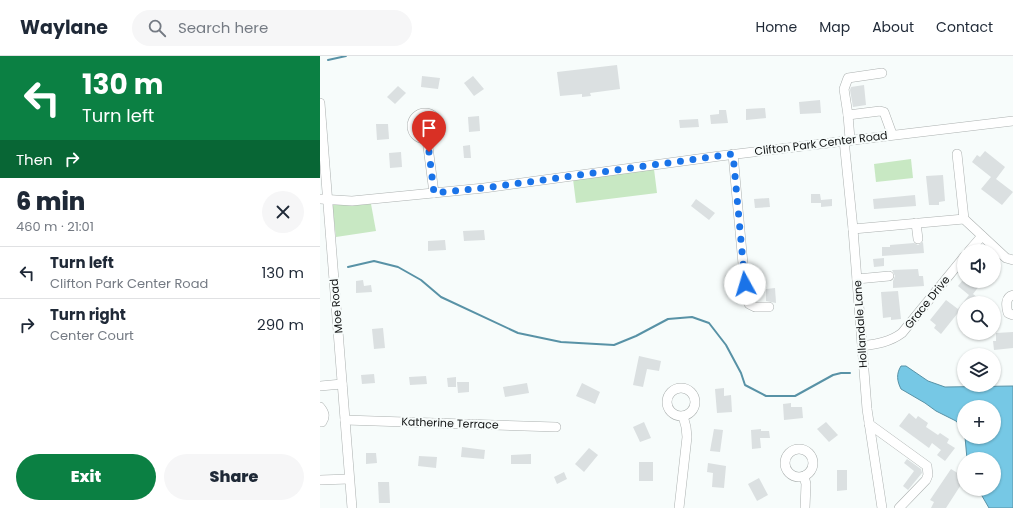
<!DOCTYPE html>
<html lang="en">
<head>
<meta charset="utf-8">
<style>
	body { margin:0; font-family:Poppins,sans-serif; background:#f6f6f7; color:#1f2937; height:100vh; display:flex; flex-direction:column; font-size:15px; white-space:nowrap }
	* { box-sizing:border-box; margin:0 }
	p { font-size:13px; color:#747a83 }
	.icon { flex:none; width:22px; height:22px; fill:none; stroke:currentColor; stroke-width:2; stroke-linecap:round; stroke-linejoin:round }
	.map { position:relative; flex:1; overflow:hidden }
	.details { display:flex; flex-direction:column; background:#fff; width:320px }
	.details>* { flex:none }
	.guide { background:#0b8043; color:#fff; overflow:hidden }
	.fabs { position:absolute; left:637px; top:188px; display:grid; gap:8px }
	.fabs a { display:grid; place-items:center; width:44px; height:44px; border-radius:50%; background:#fff; box-shadow:0 1px 3px #0004; font-size:20px }
	.pin { position:absolute; display:grid; place-items:center; width:34px; height:34px; color:#fff; margin:-41px -17px; border-radius:50% 50% 50% 0; rotate:-45deg; box-shadow:0 0 4px #0007 }
	.pin .icon { rotate:45deg }
	.me { position:absolute; width:44px; margin:-22px; rotate:354deg; stroke-linejoin:round; filter:drop-shadow(0 0 3px #0008) }
	.turn { display:flex; align-items:center; gap:14px; height:84px; padding:0 16px; font-size:18px }
	.turn .icon { width:52px; height:52px; stroke-width:2.5 }
	.turn b { display:block; font-size:28px; line-height:34px }
	.then { display:flex; align-items:center; height:38px; padding:0 16px; background:#0003; gap:8px; font-size:15px }
	.round { display:grid; place-items:center; flex:none; width:42px; height:42px; border-radius:21px; background:#f6f6f7 }
	.headline { display:flex; align-items:center; justify-content:space-between; height:68px; padding:0 16px }
	h1 { font-size:24px; font-weight:800; line-height:30px }
	.button { display:flex; gap:8px; margin-top:auto; padding:8px 16px }
	.button a { flex:1; height:46px; border-radius:24px; background:#0b8043; color:#fff; font-size:16px; font-weight:800; line-height:46px; text-align:center }
	.button a+a { background:#f6f6f7; color:#1f2937 }
	ul { padding:0; list-style:none }
	li { display:flex; align-items:center; gap:12px; height:52px; padding:0 16px; border-top:1px solid #e0e1e3 }
	li div { flex:1 }
	li b { display:block; font-size:15px }
	li em { font-style:normal }
	header { display:flex; align-items:center; gap:24px; box-sizing:border-box; height:56px; padding:0 20px; background:#fff; border-bottom:1px solid #e0e1e3 }
	header strong { font-size:19px }
	nav { display:flex; gap:22px; margin-inline-start:auto; font-size:14px }
	.search { width:280px; height:36px; background:#f6f6f7; display:flex; align-items:center; gap:10px; box-sizing:border-box; padding:0 14px; border-radius:22px; color:#747a83; font-size:15px }
	main { display:flex; flex:1; min-height:0 }
	.map>svg:first-child { display:block }
	.green { fill:#c8e8c3 }
	.water { fill:#76c8e5; stroke:#5892a6 }
	.lines { fill:none; stroke-linecap:round; stroke-linejoin:round }
	.stream { stroke:#5892a6; stroke-width:2 }
	.building { fill:#dbe0e1 }
	.minor-casing { stroke:#acb1b0; stroke-width:10 }
	.minor { stroke:#fff; stroke-width:9 }
	.route { stroke:#1a73e8; stroke-width:7; stroke-dasharray:0 12.6 }
	.labels { text-anchor:middle; stroke-width:4; stroke-linejoin:round; paint-order:stroke }
	.street-label { font-size:11px; fill:#111313; stroke:#f7fcfb }
</style>
</head>
<body>
<header>
<strong>Waylane</strong>
<div class="search"><svg class="icon" aria-label="search" viewBox="0 0 24 24"><circle cx="10" cy="10" r="6"/><path d="M15 15l6 6"/></svg>Search here</div>
<nav><a>Home</a><a>Map</a><a>About</a><a>Contact</a></nav>
</header>
<main>
<section class="details">
<div class="guide">
<div class="turn"><svg class="icon" aria-label="left" viewBox="0 0 24 24"><path d="M17 20v-9H6M10 6l-5 5 5 5"/></svg><div><b>130 m</b>Turn left</div></div>
<div class="then">Then<svg class="icon" aria-label="right" viewBox="0 0 24 24"><path d="M7 20v-9h11M14 6l5 5-5 5"/></svg></div>
</div>
<div class="headline"><div><h1>6 min</h1><p>460 m · 21:01</p></div><a class="round"><svg class="icon" aria-label="close" viewBox="0 0 24 24"><path d="M6 6l12 12M18 6L6 18"/></svg></a></div>
<ul>
<li><svg class="icon" aria-label="left" viewBox="0 0 24 24"><path d="M17 20v-9H6M10 6l-5 5 5 5"/></svg><div><b>Turn left</b><p>Clifton Park Center Road</p></div><em>130 m</em></li>
<li><svg class="icon" aria-label="right" viewBox="0 0 24 24"><path d="M7 20v-9h11M14 6l5 5-5 5"/></svg><div><b>Turn right</b><p>Center Court</p></div><em>290 m</em></li>
</ul>
<div class="button"><a>Exit</a><a>Share</a></div>
</section>
<div class="map">
<svg width="693" height="452" viewBox="0 0 693 452">
	<rect width="100%" height="100%" fill="#f7fcfb"/>
	<!-- green -->
	<g class="green">
		<path d="M591,103L593,122L556,126L554,108Z"/>
		<path d="M334,113L337,137L256,147L253,123Z"/>
		<path d="M51,148L56,175L16,181L12,149Z"/>
	</g>
	<!-- water -->
	<path class="water" d="M581,310H586L608,325L625,331L693,330V452H669L658,433H674V403H647L645,381H674V351H644V378L642,372L636,365L616,355L605,347L581,333C577,325 576,318 581,310Z"/>
	<g class="lines">
		<!-- stream -->
		<g class="stream">
			<path d="M8,4L26,0"/>
			<path d="M28,211L54,205L78,211L101,224L121,241L198,277L241,286L294,289L316,280L348,263L372,261L389,267L406,289L421,317L425,329L446,340H475L513,319L521,317H530"/>
		</g>
	</g>
	<!-- building -->
	<g class="building">
		<path d="M297,9L300,33L270,37L271,40L262,41V38L240,40L237,16Z"/>
		<path d="M102,20L120,22L118,33L101,31Z"/>
		<path d="M153,20L164,33L154,40L144,27Z"/>
		<path d="M544,29L546,49L533,51L530,34L531,31Z"/>
		<path d="M78,30L86,37L75,48L67,41Z"/>
		<path d="M500,44L501,57L480,58L479,46Z"/>
		<path d="M445,52L446,62L426,64V53Z"/>
		<path d="M399,54H406L408,67L391,68L390,59L399,58Z"/>
		<path d="M159,60L160,75L149,76L148,61Z"/>
		<path d="M378,63L379,71L360,72L359,64Z"/>
		<path d="M56,68H68L69,83L57,84Z"/>
		<path d="M150,89L151,102H144L143,90Z"/>
		<path d="M665,95L685,111L676,123L693,136L682,149L661,133L671,121L652,106L657,99L660,101Z"/>
		<path d="M81,96L82,111L70,112L69,97Z"/>
		<path d="M623,119L625,145L619,146V149H609L606,120Z"/>
		<path d="M491,138H500L501,144L512,143V150L501,151V147H491Z"/>
		<path d="M595,139L596,150L554,153L553,143Z"/>
		<path d="M449,142L450,151L435,152L434,143Z"/>
		<path d="M376,143L395,157L389,164L371,150Z"/>
		<path d="M164,174L165,184L144,185L143,175Z"/>
		<path d="M125,184L126,194L108,195V185Z"/>
		<path d="M603,186L604,197L562,200V191H570V189L594,187L598,189Z"/>
		<path d="M564,202V210L554,211L553,203Z"/>
		<path d="M598,213L599,220H603L604,230L573,232V225L575,220L572,214Z"/>
		<path d="M43,224L44,230L51,229L52,236L36,237V225Z"/>
		<path d="M642,225H663L653,238L664,247H644V264L637,258L621,278L614,272L616,269L610,264L626,244L638,253L649,239L638,230Z"/>
		<path d="M455,232L456,247L446,245V233Z"/>
		<path d="M578,235L581,263L571,264V261L563,262L561,236Z"/>
		<path d="M63,272L65,292L54,293L52,273Z"/>
		<path d="M693,276V292L674,294L673,285H676V277Z"/>
		<path d="M319,300L341,305L339,315L327,313L323,331L313,329Z"/>
		<path d="M54,318L55,327L42,328L41,319Z"/>
		<path d="M106,320L107,328L90,329L89,321Z"/>
		<path d="M136,321V331H128L127,322Z"/>
		<path d="M137,326H149V336L138,337Z"/>
		<path d="M207,327L209,337L185,341L183,331Z"/>
		<path d="M262,327L280,336L275,348L256,340Z"/>
		<path d="M404,332V340L411,339L412,356L397,357L395,333Z"/>
		<path d="M471,347V351H482L483,362L464,364L463,348Z"/>
		<path d="M589,357L596,363L598,360L608,367L606,371L618,379L620,377L629,383L627,387L635,392L625,405L617,399L621,394L612,387L609,392L579,370Z"/>
		<path d="M324,366L331,382L320,386L313,371Z"/>
		<path d="M506,366L518,379L509,386L497,373Z"/>
		<path d="M394,373L403,374L400,396L390,395Z"/>
		<path d="M441,373V375H449L450,382H440L441,392L432,393L431,374Z"/>
		<path d="M142,391L165,394L164,403L141,401Z"/>
		<path d="M269,392L278,399L264,416L255,408Z"/>
		<path d="M46,397H56L57,407L46,408Z"/>
		<path d="M211,398V408H191V399Z"/>
		<path d="M99,400L117,401L116,412L98,410Z"/>
		<path d="M587,403L601,413L602,417L588,434L583,430L594,415L584,407Z"/>
		<rect x="319" y="406" width="14" height="19"/>
		<path d="M388,407L406,410L404,432L392,431L393,417L387,416Z"/>
		<path d="M631,413L644,421V424L626,452H611L614,446L610,444Z"/>
		<path d="M517,414H527V434L517,435Z"/>
		<path d="M244,416L247,423L237,428L234,421Z"/>
		<path d="M439,422L448,439L437,445L428,428Z"/>
		<path d="M58,426H69L70,447H59Z"/>
	</g>
	<g class="lines">
		<defs>
			<g id="minor">
				<path d="M0,47L32,452"/>
				<circle cx="105" cy="70" r="13"/>
				<path d="M528,59L524,33L528,22L562,17"/>
				<path d="M107,83L114,137"/>
				<path d="M530,83L528,59L560,55L564,56L572,78"/>
				<path d="M524,84L533,173L547,353L562,452"/>
				<path d="M413,98L426,241L429,248L435,251H449"/>
				<path d="M637,98L644,163"/>
				<path d="M0,143L32,145L164,132L400,100L693,65"/>
				<path d="M596,167L598,183"/>
				<path d="M533,173L644,163L686,202L693,204"/>
				<path d="M649,195L662,180"/>
				<path d="M537,223L569,220"/>
				<path d="M693,239C685,241 686,250 688,257L693,259"/>
				<path d="M542,290C557,288 570,286 582,277L644,201"/>
				<path d="M0,330L22,328"/>
				<circle cx="361" cy="346" r="14"/>
				<path d="M0,351C4,356 6,360 2,366H0"/>
				<path d="M25,364L236,371"/>
				<path d="M549,368L607,410L608,419L606,424L579,452"/>
				<circle cx="479" cy="407" r="14"/>
				<path d="M484,420L486,428L485,452"/>
				<path d="M0,424L29,423"/>
				<path d="M359,452L367,381L366,371L363,360"/>
			</g>
		</defs>
		<!-- minor casing -->
		<use href="#minor" class="minor-casing"/>
		<!-- minor -->
		<use href="#minor" class="minor"/>
	</g>
	<g class="lines">
		<!-- route -->
		<path class="route" d="M109,96L114,137L164,132L413,98L425,228"/>
	</g>
	<g class="labels">
		<!-- street labels -->
		<g class="street-label">
			<text transform="translate(501 87) rotate(-7)" y="4">Clifton Park Center Road</text>
			<text transform="translate(607 246) rotate(-51)" y="4">Grace Drive</text>
			<text transform="translate(16 250) rotate(-95)" y="4">Moe Road</text>
			<text transform="translate(540 268) rotate(-94)" y="4">Hollandale Lane</text>
			<text transform="translate(130 367) rotate(2)" y="4">Katherine Terrace</text>
		</g>
	</g>
</svg>
<div class="fabs">
<a><svg class="icon" aria-label="sound" viewBox="0 0 24 24"><path d="M4 9h4l5-4v14l-5-4H4zM17 9q2 3 0 6"/></svg></a>
<a><svg class="icon" aria-label="search" viewBox="0 0 24 24"><circle cx="10" cy="10" r="6"/><path d="M15 15l6 6"/></svg></a>
<a><svg class="icon" aria-label="layers" viewBox="0 0 24 24"><path d="M12 4l9 5-9 5-9-5zM3 14l9 5 9-5"/></svg></a>
<a>+</a>
<a>−</a>
</div>
<div class="pin" style="left:109px;top:96px;background:#d93025"><svg class="icon" aria-label="arrive" viewBox="0 0 24 24"><path d="M6 21V4h12l-3 4 3 4H6"/></svg></div>
<svg class="me" style="left:425px;top:228px" viewBox="-20 -20 40 40"><circle r="19" fill="#fff"/><path d="M0-13L10 11 0 6-10 11z" fill="#1a73e8"/></svg>
</div>
</main>
</body>
</html>
